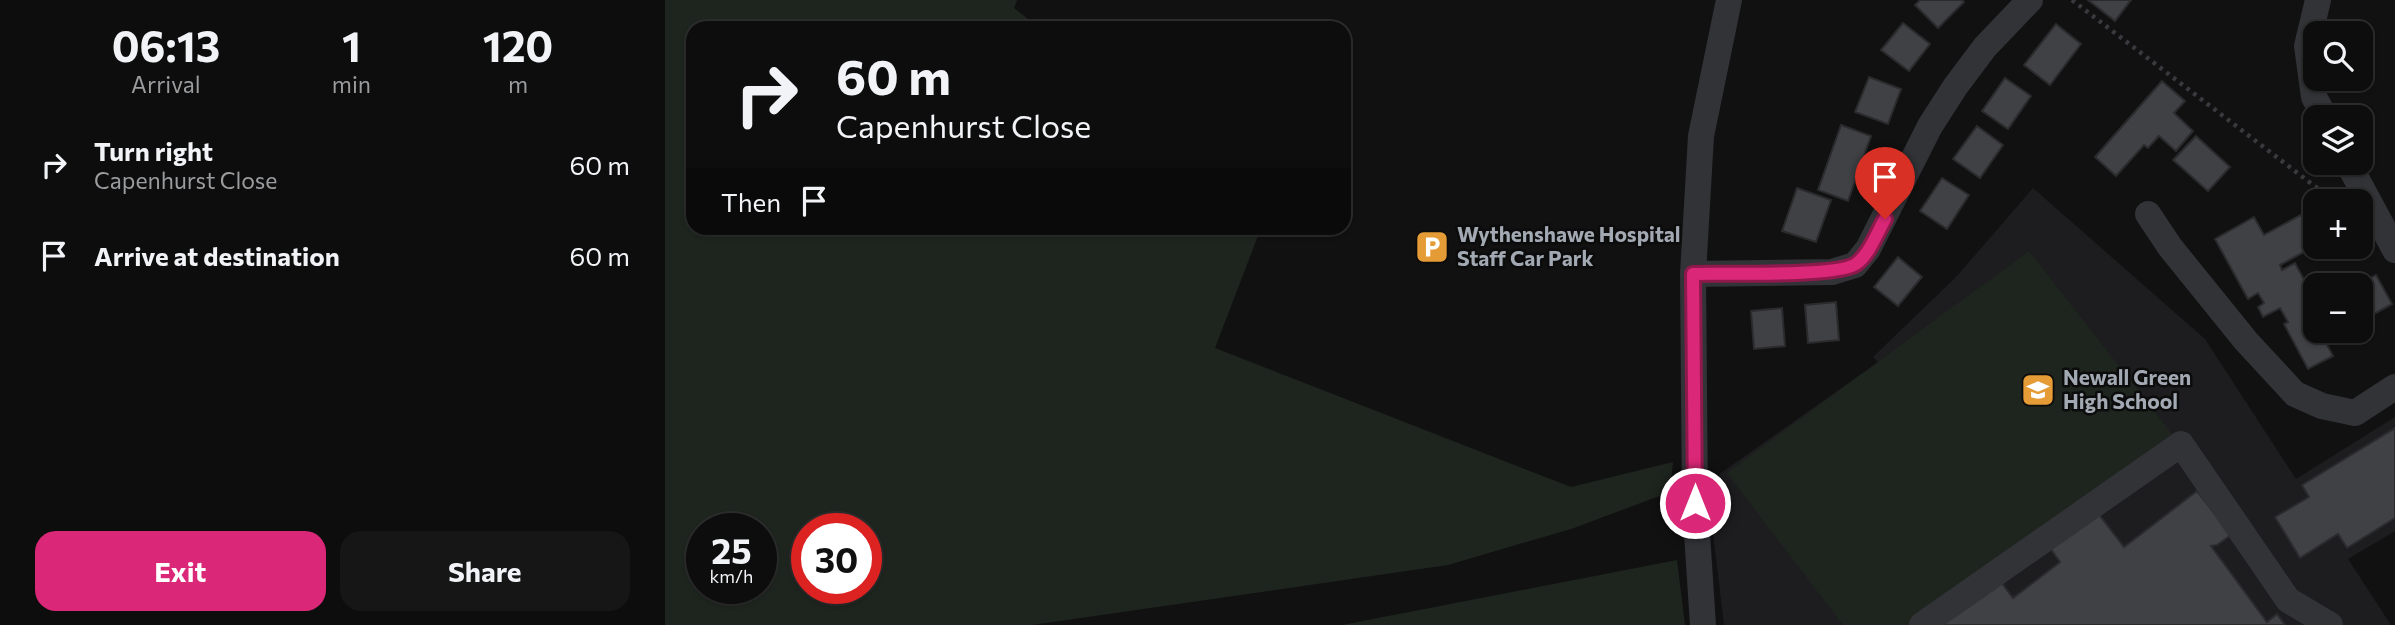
<!DOCTYPE html>
<html lang="en">
<head>
<meta charset="utf-8">
<style>
	body { margin:0; font-family:Commissioner,sans-serif; background:#161617; color:#f1f3f6; height:100vh; display:flex; flex-direction:column; font-size:26px; white-space:nowrap }
	* { box-sizing:border-box; margin:0 }
	p { font-size:23px; color:#9a9c9e }
	.icon { flex:none; width:38px; height:38px; fill:none; stroke:currentColor; stroke-width:2; stroke-linecap:round; stroke-linejoin:round }
	.map { position:relative; flex:1; overflow:hidden }
	.panel { display:flex; flex-direction:column; background:#0d0d0e; width:665px }
	.panel>* { flex:none }
	.hud { position:absolute; left:21px; top:21px; width:665px; height:214px; border-radius:21px; box-shadow:0 2px 5px #0004,0 0 0 2px #2d2d2e; background:#0d0d0e; color:#f1f3f6; overflow:hidden }
	.controls { position:absolute; left:1638px; top:21px; display:grid; gap:14px }
	.controls a { display:grid; place-items:center; width:70px; height:70px; border-radius:14px; background:#0d0d0e; box-shadow:0 2px 5px #0004,0 0 0 2px #2d2d2e; font-size:35px }
	.speed { position:absolute; left:21px; top:513px; display:flex; gap:14px; font-size:35px; font-weight:700; text-align:center }
	.speed>* { display:grid; place-content:center; width:91px; height:91px; border-radius:50%; background:#0d0d0e; box-shadow:0 2px 5px #0004,0 0 0 2px #2d2d2e; line-height:1 }
	.speed small { font-size:18px; font-weight:400 }
	.speed .limit { border:10px solid #d22; background:#fff; color:#111 }
	.pin { position:absolute; display:grid; place-items:center; width:60px; height:60px; color:#fff; margin:-72px -30px; border-radius:50% 50% 50% 0; rotate:-45deg; box-shadow:0 0 7px #0007 }
	.pin .icon { rotate:45deg }
	.me { position:absolute; width:77px; margin:-38px; rotate:0deg; stroke-linejoin:round; filter:drop-shadow(0 0 5px #0008) }
	.turn { display:flex; align-items:center; gap:24px; height:147px; padding:0 35px; font-size:32px }
	.turn .icon { width:91px; height:91px; stroke-width:2.5 }
	.turn b { display:block; font-size:49px; line-height:60px }
	.then { display:flex; align-items:center; height:66px; padding:0 35px; background:#0003; gap:14px; font-size:26px }
	.eta { display:flex; justify-content:space-evenly; align-items:center; height:119px; text-align:center }
	.eta b { font-size:42px; font-weight:700; line-height:49px }
	.cta { display:flex; gap:14px; margin-top:auto; padding:14px 35px }
	.cta a { flex:1; height:80px; border-radius:21px; background:#db2777; color:#fff; font-size:28px; font-weight:700; line-height:80px; text-align:center }
	.cta a+a { background:#161617; color:#f1f3f6 }
	ul { padding:0; list-style:none }
	li { display:flex; align-items:center; gap:21px; height:91px; padding:0 35px }
	li div { flex:1 }
	li b { display:block; font-size:26px }
	li em { font-style:normal }
	main { display:flex; flex:1; min-height:0 }
	.map>svg:first-child { display:block }
	.built { fill:#1d1d1f }
	.green { fill:#1e251e; fill-rule:evenodd }
	.building { fill:#404145; stroke:#2b2b2e; stroke-width:2 }
	.lines { fill:none; stroke-linecap:round; stroke-linejoin:round }
	.path { stroke:#383a3e; stroke-width:4.5; stroke-dasharray:3.5 5; stroke-linecap:butt }
	.minor { stroke:#323337; stroke-width:26 }
	.route-casing { stroke:#8e194d; stroke-width:18 }
	.route { stroke:#db2777; stroke-width:12 }
	.labels { text-anchor:middle; stroke-width:5; stroke-linejoin:round; paint-order:stroke }
	.poi-label { font-size:21px; font-weight:bold; fill:#a3a9b2; stroke:#0c0c0d; text-anchor:start }
</style>
</head>
<body>
<main>
<section class="panel">
<div class="eta">
<div><b>06:13</b><p>Arrival</p></div>
<div><b>1</b><p>min</p></div>
<div><b>120</b><p>m</p></div>
</div>
<ul>
<li><svg class="icon" aria-label="right" viewBox="0 0 24 24"><path d="M7 20v-9h11M14 6l5 5-5 5"/></svg><div><b>Turn right</b><p>Capenhurst Close</p></div><em>60 m</em></li>
<li><svg class="icon" aria-label="arrive" viewBox="0 0 24 24"><path d="M6 21V4h12l-3 4 3 4H6"/></svg><div><b>Arrive at destination</b></div><em>60 m</em></li>
</ul>
<div class="cta"><a>Exit</a><a>Share</a></div>
</section>
<div class="map">
<svg width="1730" height="625" viewBox="0 0 1730 625">
	<rect width="100%" height="100%" fill="#111112"/>
	<!-- built -->
	<path class="built" d="M1368,188L1540,339L1631,479L1730,417V531L1683,559L1726,625H1059L1042,483L1213,362L1208,357L1292,276Z"/>
	<!-- green -->
	<g class="green">
		<path d="M0,0H352L349,8L374,28H28V228H596L550,348L906,487L1008,462L1005,492L909,528L783,565L367,625H0ZM37,528H96V588H37ZM142,528H201V588H142Z"/>
		<path d="M1364,251L1507,434L1246,625H1178L1062,473Z"/>
		<path d="M1012,560L1020,625H677Z"/>
	</g>
	<!-- building -->
	<g class="building">
		<path d="M1255,0H1297L1299,2L1273,28L1250,5Z"/>
		<path d="M1423,0H1466L1450,21Z"/>
		<path d="M1238,23L1265,44L1244,71L1216,50Z"/>
		<path d="M1391,24L1416,44L1385,85L1359,65Z"/>
		<path d="M1204,77L1236,89L1223,124L1190,112Z"/>
		<path d="M1340,78L1366,96L1343,129L1317,111Z"/>
		<path d="M1497,81L1520,101L1509,113L1528,131L1511,151L1494,136L1483,148L1479,145L1451,176L1430,157Z"/>
		<path d="M1176,125L1206,136L1183,201L1153,190Z"/>
		<path d="M1312,126L1338,145L1315,178L1288,159Z"/>
		<path d="M1531,136L1565,167L1543,191L1508,160Z"/>
		<path d="M1277,178L1304,195L1282,229L1255,211Z"/>
		<path d="M1132,188L1166,200L1151,242L1117,231Z"/>
		<path d="M1643,211L1650,224V246L1615,265L1617,270L1630,263L1650,300L1648,307L1650,331H1678L1660,341L1668,356L1643,369L1619,324L1623,322L1615,308L1598,317L1593,307L1599,303L1593,293L1583,299L1550,239L1589,217L1599,235Z"/>
		<path d="M1233,257L1257,277L1233,306L1209,287Z"/>
		<path d="M1711,275L1727,304L1696,321V285H1693Z"/>
		<path d="M1171,302L1174,340L1143,343L1140,305Z"/>
		<path d="M1117,308L1120,346L1089,349L1086,311Z"/>
		<path d="M1730,428V518L1682,548L1673,534L1635,558L1610,517L1644,497L1637,485Z"/>
		<path d="M1532,491L1566,535L1552,545L1546,546L1602,622L1612,614L1620,625H1272L1333,578L1348,598L1395,562L1385,548L1432,512L1459,547Z"/>
	</g>
	<g class="lines">
		<!-- path -->
		<path class="path" d="M1407,0L1669,201"/>
		<!-- minor -->
		<g class="minor">
			<path d="M1653,0L1642,46L1649,97L1660,117"/>
			<path d="M1683,163L1730,250"/>
			<path d="M1483,214L1505,247L1581,341L1630,394L1657,406L1690,413L1730,387"/>
			<path d="M1028,274L1167,272L1190,265L1203,249L1265,126L1290,87L1320,47L1365,0"/>
			<path d="M1038,625L1030,503L1028,274L1036,136L1064,0"/>
			<path d="M1257,625L1516,444L1623,600L1665,625"/>
		</g>
	</g>
	<g class="lines">
		<defs>
			<path id="route" d="M1030,503L1028,274C1057,273 1173,277 1191,264C1204,255 1212,233 1220,219"/>
		</defs>
		<!-- route casing -->
		<use href="#route" class="route-casing"/>
		<!-- route -->
		<use href="#route" class="route"/>
	</g>
	<!-- icons -->
	<defs>
		<symbol id="parking-square" viewBox="-11 -11 22 22"><rect x="-9" y="-9" width="18" height="18" rx="4" fill="#e69c36" stroke="#0c0c0d"/><path d="M-3.5-5.5H1a3.5 3.5 0 0 1 0 7H-1V5.5H-3.5ZM-1-3.4V-.6H.8a1.4 1.4 0 0 0 0-2.8Z" fill="#fff"/></symbol>
		<symbol id="school-square" viewBox="-11 -11 22 22"><rect x="-9" y="-9" width="18" height="18" rx="4" fill="#e69c36" stroke="#0c0c0d"/><path d="M0-5L7-2L0 1L-7-2ZM-4 1L0 2.5L4 1V4Q0 6-4 4Z" fill="#fff"/></symbol>
	</defs>
	<g fill-rule="evenodd">
		<use href="#parking-square" x="748" y="228" width="38" height="38"/>
		<use href="#school-square" x="1354" y="371" width="38" height="38"/>
	</g>
	<g class="labels">
		<!-- poi labels -->
		<g class="poi-label">
			<text x="792" y="242">Wythenshawe Hospital<tspan x="792" dy="24">Staff Car Park</tspan></text>
			<text x="1398" y="385">Newall Green<tspan x="1398" dy="24">High School</tspan></text>
		</g>
	</g>
</svg>
<div class="controls">
<a><svg class="icon" aria-label="search" viewBox="0 0 24 24"><circle cx="10" cy="10" r="6"/><path d="M15 15l6 6"/></svg></a>
<a><svg class="icon" aria-label="layers" viewBox="0 0 24 24"><path d="M12 4l9 5-9 5-9-5zM3 14l9 5 9-5"/></svg></a>
<a>+</a>
<a>−</a>
</div>
<div class="speed"><div>25<small>km/h</small></div><div class="limit">30</div></div>
<div class="pin" style="left:1220px;top:219px;background:#d93025"><svg class="icon" aria-label="arrive" viewBox="0 0 24 24"><path d="M6 21V4h12l-3 4 3 4H6"/></svg></div>
<svg class="me" style="left:1030px;top:503px" viewBox="-20 -20 40 40"><circle r="17" fill="#db2777" stroke="#fff" stroke-width="3"/><path d="M0-11L8 9 0 5-8 9z" fill="#fff"/></svg>
<div class="hud">
<div class="turn"><svg class="icon" aria-label="right" viewBox="0 0 24 24"><path d="M7 20v-9h11M14 6l5 5-5 5"/></svg><div><b>60 m</b>Capenhurst Close</div></div>
<div class="then">Then<svg class="icon" aria-label="arrive" viewBox="0 0 24 24"><path d="M6 21V4h12l-3 4 3 4H6"/></svg></div>
</div>
</div>
</main>
</body>
</html>
